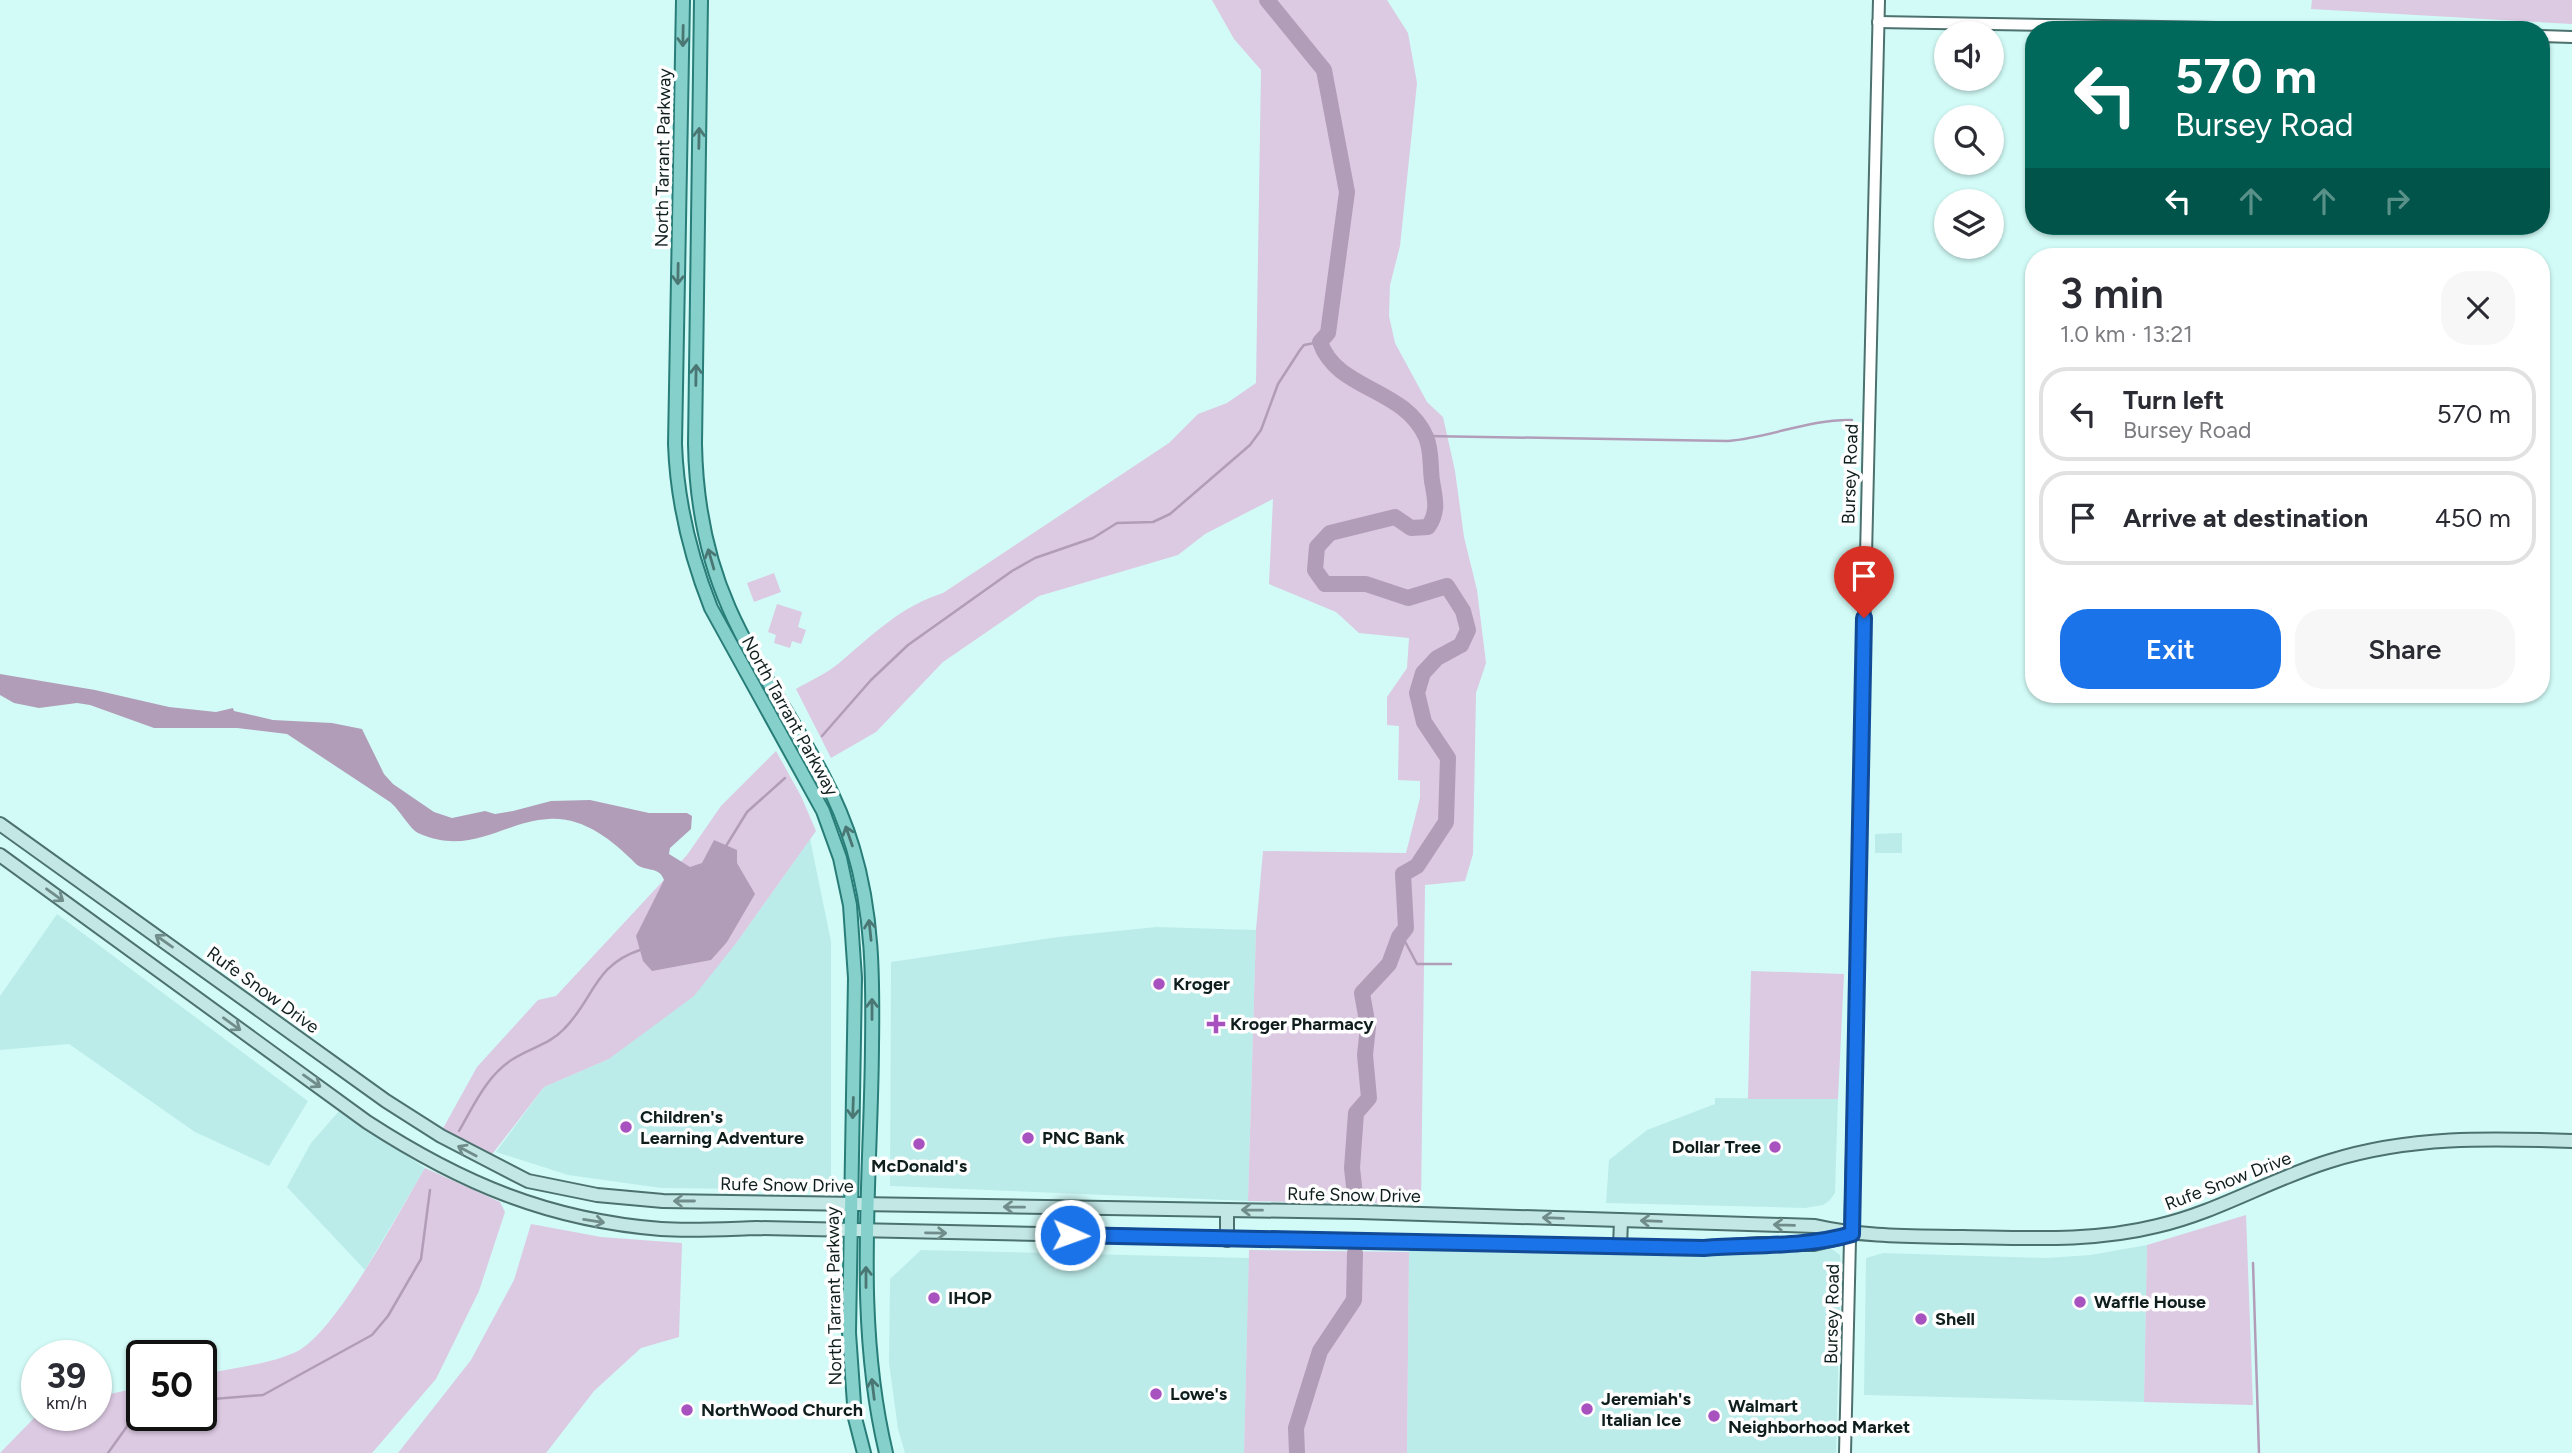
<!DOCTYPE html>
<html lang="en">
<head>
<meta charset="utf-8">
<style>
	body { margin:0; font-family:Figtree,sans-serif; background:#f7f7f7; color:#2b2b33; height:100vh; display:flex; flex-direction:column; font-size:26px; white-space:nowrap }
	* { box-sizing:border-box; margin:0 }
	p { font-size:23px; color:#7c7c81 }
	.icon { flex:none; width:38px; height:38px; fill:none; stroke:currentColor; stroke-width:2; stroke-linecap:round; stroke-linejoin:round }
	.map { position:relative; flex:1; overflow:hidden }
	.sheet { position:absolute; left:2025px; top:248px; width:525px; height:455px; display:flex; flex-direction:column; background:#fff; border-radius:28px; box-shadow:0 2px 5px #0004 }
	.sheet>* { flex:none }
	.top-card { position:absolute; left:2025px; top:21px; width:525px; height:214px; border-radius:28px; box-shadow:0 2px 5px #0004; background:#00695c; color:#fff; overflow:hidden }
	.tools { position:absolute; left:1934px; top:21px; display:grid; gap:14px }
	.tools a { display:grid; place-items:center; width:70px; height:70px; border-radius:50%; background:#fff; box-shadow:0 2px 5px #0004; font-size:35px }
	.speed { position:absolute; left:21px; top:1340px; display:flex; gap:14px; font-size:35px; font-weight:700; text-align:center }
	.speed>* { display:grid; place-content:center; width:91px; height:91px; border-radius:50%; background:#fff; box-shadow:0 2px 5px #0004; line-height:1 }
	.speed small { font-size:18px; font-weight:400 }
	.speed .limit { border:4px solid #111; border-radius:10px; background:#fff; color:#111 }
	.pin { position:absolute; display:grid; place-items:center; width:60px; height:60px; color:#fff; margin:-72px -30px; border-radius:50% 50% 50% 0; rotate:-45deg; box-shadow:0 0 7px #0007 }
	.pin .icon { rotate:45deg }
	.me { position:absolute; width:77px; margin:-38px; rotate:92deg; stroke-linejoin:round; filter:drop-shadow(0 0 5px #0008) }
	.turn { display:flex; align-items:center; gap:24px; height:147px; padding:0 35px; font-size:32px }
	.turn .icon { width:91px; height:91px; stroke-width:2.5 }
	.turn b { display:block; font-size:49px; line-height:60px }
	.lanes { display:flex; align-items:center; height:66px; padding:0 35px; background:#0003; justify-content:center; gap:35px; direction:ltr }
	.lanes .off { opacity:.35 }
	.round { display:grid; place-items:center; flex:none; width:74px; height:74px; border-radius:28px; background:#f7f7f7 }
	.summary { display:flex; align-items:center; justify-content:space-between; height:119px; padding:0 35px }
	h1 { font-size:42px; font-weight:600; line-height:52px }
	.action { display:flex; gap:14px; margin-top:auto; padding:14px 35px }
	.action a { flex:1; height:80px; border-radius:28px; background:#1a73e8; color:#fff; font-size:28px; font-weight:600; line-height:80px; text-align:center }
	.action a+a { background:#f7f7f7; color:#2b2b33 }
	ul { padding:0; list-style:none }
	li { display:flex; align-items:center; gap:21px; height:94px; margin:0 14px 10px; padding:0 21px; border:4px solid #e1e1e2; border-radius:28px }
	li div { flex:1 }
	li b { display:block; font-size:26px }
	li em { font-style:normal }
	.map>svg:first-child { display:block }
	.built { fill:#bcece9 }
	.green { fill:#dcc9e2 }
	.water { fill:#b29db8 }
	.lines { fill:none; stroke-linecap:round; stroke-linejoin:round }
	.stream { stroke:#b29db8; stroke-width:2.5 }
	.river { stroke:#b29db8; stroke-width:16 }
	.tertiary-casing { stroke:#4c716e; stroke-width:14 }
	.secondary-casing { stroke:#4c716e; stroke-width:16 }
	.primary-casing { stroke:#287d78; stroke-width:16 }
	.tertiary { stroke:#fff; stroke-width:10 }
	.secondary { stroke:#c2e7e5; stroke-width:12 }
	.primary { stroke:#86d0cb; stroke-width:12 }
	.oneway { stroke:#4a7774 }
	.oneway2 { stroke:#718d8b }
	.route-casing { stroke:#114b97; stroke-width:18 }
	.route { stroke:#1a73e8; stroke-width:12 }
	.poi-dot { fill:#a852c0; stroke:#fefefe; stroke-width:2.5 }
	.labels { text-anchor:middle; stroke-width:7; stroke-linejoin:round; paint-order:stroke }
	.street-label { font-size:18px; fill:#0f1e1d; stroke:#fefefe }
	.poi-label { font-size:18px; font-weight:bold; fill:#0f1e1d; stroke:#fefefe; text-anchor:start }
</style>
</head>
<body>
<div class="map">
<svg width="2572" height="1453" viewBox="0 0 2572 1453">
	<rect width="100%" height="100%" fill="#d2fbf7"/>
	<!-- built -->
	<g class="built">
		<path d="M1902,833V853H1875V834Z"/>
		<path d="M810,839L831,941V1190L661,1188L568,1175L496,1152L544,1087L609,1059L665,1016L737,942Z"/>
		<path d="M57,914L308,1101L269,1166L195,1132L69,1044L0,1050V996Z"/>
		<path d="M1156,927L1256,930L1248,1201L890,1186L891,962L1058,937Z"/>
		<path d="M1715,1098L1838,1099L1835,1193L1829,1201L1823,1205L1805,1208L1606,1203L1609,1160L1647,1130L1715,1104Z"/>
		<path d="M340,1110L425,1168L365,1270L287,1187L311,1143Z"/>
		<path d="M2147,1245L2144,1402L1864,1395L1866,1258L1883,1253L2046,1258L2090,1255Z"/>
		<path d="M1409,1248L1704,1252L1832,1249L1840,1255L1841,1266L1836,1453H1407Z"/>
		<path d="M921,1250L1249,1258L1244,1453H905L898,1429L889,1363L890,1279Z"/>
	</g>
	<!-- green -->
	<g class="green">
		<path d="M1212,0H1387L1408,33L1417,83L1400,246L1390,285L1389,316L1395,343L1427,402L1443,417L1455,471L1464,537L1477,590L1486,663L1476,693L1473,854L1465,881L1425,885L1421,1204L1248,1201L1256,930L1263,851L1406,853L1420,798V781L1398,780L1399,726L1387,725V697L1407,668L1409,638L1359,633L1336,612L1269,584L1273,499L1205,534L1178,555L1039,596L943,662L876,732L831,758L796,689C809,681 826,674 838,664C871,636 901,606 943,593L1169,443L1198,414L1227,403L1256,383L1261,70L1234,39Z"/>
		<path d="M2312,0H2572V24L2311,9Z"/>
		<path d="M774,573L781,592L754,602L747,583Z"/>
		<path d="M777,604L802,612L798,627L806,630L801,644L792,641L790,648L774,643L776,635L768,632Z"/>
		<path d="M776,751L801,796L816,831L737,942L694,996L609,1059L544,1087L490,1157L441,1132L477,1067L538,1000L556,996L687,855L721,806Z"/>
		<path d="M1751,971L1844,974L1838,1099H1748Z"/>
		<path d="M425,1168L500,1202L505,1212L479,1291L436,1379L372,1453H0L37,1415L96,1416V1397L142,1387V1416H201V1375C232,1368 267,1365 296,1352C336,1333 400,1210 425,1168Z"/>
		<path d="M2246,1215L2253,1405L2144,1402L2147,1245Z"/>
		<path d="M531,1224L601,1237L682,1243L679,1337L641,1348L594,1391L546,1453H398L471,1360L514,1280Z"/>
		<path d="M1249,1250L1409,1252L1407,1453H1244Z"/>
	</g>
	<!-- water -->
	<path class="water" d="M0,674L95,690L169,707L216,712L233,708L234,711L273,720L332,723L362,729L384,774L393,784L434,812L452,818L485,811L495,814L513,811L551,801L590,800L649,813H687L692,816L691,829L670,848L669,854L690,867L702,863L714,840L737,850V863L755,894L727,942L711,960L652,971L643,961L636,936L664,880C659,865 645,873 635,863C611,839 583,817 549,819C504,821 471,857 418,833C410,829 399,809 390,802L287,734L237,728H154L90,705L77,703L39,708L14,703L0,695Z"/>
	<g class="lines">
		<!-- stream -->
		<g class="stream">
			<path d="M1426,436L1728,441C1772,437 1809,419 1852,420"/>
			<path d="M822,736L871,680L908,645L1012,571L1035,558L1093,538L1117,523L1153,522L1170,514L1250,445L1261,430L1278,384L1300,350L1304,345L1320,342"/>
			<path d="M726,846L747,812L785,778"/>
			<path d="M1401,934L1417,964H1451"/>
			<path d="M459,1131C474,1105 487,1075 513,1059C530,1048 550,1044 564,1029C594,999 594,965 640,950"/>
			<path d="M2253,1263L2259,1453"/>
			<path d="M201,1400L263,1395L372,1335L388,1316L421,1259L430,1190"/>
			<path d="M108,1453L128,1425L142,1414"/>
		</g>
		<!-- river -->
		<g class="river">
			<path d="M1267,0L1324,70L1347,192L1328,333L1320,342C1337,391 1404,387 1426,437C1432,451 1430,466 1432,481C1435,498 1439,512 1428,527L1411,528L1395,517L1330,533L1317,547L1315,570L1325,584H1366L1408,598L1447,586L1463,611L1468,630L1461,645L1437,658L1423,673L1417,693L1424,722L1448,758L1446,822L1417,866L1403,874L1406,928L1399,937L1389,964L1362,993L1368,1027L1365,1055L1369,1098L1356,1113L1352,1168L1355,1195"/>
			<path d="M1297,1453L1296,1428L1320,1351L1354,1300L1355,1253"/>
		</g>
		<defs>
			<g id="tertiary">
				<path d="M1878,22L2326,30"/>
				<path d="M2541,36L2572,37"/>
				<path d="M1845,1453L1879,0"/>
			</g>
			<g id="secondary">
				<path d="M0,824L386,1101L441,1136L528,1181L597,1195L663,1201L1358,1212L1815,1226C1863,1237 1912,1236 1962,1237C2028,1238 2093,1242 2157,1226C2218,1212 2271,1179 2330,1161C2409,1136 2490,1138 2572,1141"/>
				<path d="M0,855L367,1122C461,1183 548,1220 661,1229C692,1231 725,1229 757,1228L1704,1248L1759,1244H1814L1848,1236"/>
				<path d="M1070,1235L1071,1208"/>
				<path d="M1227,1240V1210"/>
				<path d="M1620,1247L1621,1220"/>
			</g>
			<g id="primary">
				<path d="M683,0L675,444C677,501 690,555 711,608L823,811L840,858L850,905L855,978L849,1333L855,1418L864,1453"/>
				<path d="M701,0L695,444C696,501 706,556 729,608C766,692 826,758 853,848C873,914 873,978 872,1047C871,1183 854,1319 886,1453"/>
			</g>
		</defs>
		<!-- tertiary casing -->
		<use href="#tertiary" class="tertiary-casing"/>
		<!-- secondary casing -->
		<use href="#secondary" class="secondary-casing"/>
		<!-- primary casing -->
		<use href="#primary" class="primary-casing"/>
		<!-- tertiary -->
		<use href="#tertiary" class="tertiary"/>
		<!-- secondary -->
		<use href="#secondary" class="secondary"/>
		<!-- primary -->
		<use href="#primary" class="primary"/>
	</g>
	<!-- one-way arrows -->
	<defs><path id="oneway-shaft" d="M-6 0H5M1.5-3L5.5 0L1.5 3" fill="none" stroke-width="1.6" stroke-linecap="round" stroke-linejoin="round" transform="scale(1.75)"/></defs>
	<g class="oneway">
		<use href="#oneway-shaft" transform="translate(683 36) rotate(91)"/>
		<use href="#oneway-shaft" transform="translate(699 138) rotate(-89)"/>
		<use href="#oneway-shaft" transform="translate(678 274) rotate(91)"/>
		<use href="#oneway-shaft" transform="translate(696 375) rotate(-89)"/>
		<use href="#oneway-shaft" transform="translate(711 559) rotate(-106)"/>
		<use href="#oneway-shaft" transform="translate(849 836) rotate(-109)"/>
		<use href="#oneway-shaft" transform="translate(870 930) rotate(-96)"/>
		<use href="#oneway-shaft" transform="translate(872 1009) rotate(-90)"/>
		<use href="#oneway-shaft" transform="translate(853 1108) rotate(92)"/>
		<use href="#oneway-shaft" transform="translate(866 1277) rotate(-90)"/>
		<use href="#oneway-shaft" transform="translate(873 1389) rotate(-97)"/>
	</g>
	<g class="oneway2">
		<use href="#oneway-shaft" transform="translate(55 895) rotate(36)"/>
		<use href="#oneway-shaft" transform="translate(164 941) rotate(-145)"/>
		<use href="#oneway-shaft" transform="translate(232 1024) rotate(36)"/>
		<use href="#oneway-shaft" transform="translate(312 1081) rotate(35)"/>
		<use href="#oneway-shaft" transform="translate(467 1151) rotate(-152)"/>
		<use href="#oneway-shaft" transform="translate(684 1201) rotate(180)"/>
		<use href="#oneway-shaft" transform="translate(1014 1207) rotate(-179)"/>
		<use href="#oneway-shaft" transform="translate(1252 1210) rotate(-179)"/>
		<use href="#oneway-shaft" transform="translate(1553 1218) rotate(-178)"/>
		<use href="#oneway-shaft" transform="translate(594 1221) rotate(9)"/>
		<use href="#oneway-shaft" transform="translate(1651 1221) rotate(-178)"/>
		<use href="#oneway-shaft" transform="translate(1784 1225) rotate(-178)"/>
		<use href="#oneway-shaft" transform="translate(936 1233) rotate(1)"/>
	</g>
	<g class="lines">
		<defs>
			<path id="route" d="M1070,1235L1704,1248C1753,1244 1804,1248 1852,1234L1864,618"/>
		</defs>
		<!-- route casing -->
		<use href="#route" class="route-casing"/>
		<!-- route -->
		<use href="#route" class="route"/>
	</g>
	<!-- markers -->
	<g class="poi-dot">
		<circle cx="1159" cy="984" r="7"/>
		<path d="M1212.5 1013.5h7v7h7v7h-7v7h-7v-7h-7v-7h7z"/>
		<circle cx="626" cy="1127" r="7"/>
		<circle cx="1028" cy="1138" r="7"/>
		<circle cx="919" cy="1144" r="7"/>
		<circle cx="1775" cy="1147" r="7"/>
		<circle cx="934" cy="1298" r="7"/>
		<circle cx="2080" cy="1302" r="7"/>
		<circle cx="1921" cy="1319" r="7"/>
		<circle cx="1156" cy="1394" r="7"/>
		<circle cx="1587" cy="1409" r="7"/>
		<circle cx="687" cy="1410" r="7"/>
		<circle cx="1714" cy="1416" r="7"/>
	</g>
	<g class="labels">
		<!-- street labels -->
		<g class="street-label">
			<text transform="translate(663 158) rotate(-89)" y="6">North Tarrant Parkway</text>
			<text transform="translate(1850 474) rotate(-88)" y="6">Bursey Road</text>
			<text transform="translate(790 716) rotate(61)" y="6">North Tarrant Parkway</text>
			<text transform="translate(263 990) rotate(36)" y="6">Rufe Snow Drive</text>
			<text transform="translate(2228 1181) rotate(-21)" y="6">Rufe Snow Drive</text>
			<text transform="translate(787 1185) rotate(1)" y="6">Rufe Snow Drive</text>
			<text transform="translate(1354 1195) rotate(1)" y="6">Rufe Snow Drive</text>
			<text transform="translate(834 1296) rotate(-91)" y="6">North Tarrant Parkway</text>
			<text transform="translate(1832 1314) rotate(-89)" y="6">Bursey Road</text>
		</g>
		<!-- poi labels -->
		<g class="poi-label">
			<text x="1173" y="990">Kroger</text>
			<text x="1230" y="1030">Kroger Pharmacy</text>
			<text x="640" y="1123">Children's<tspan x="640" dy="21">Learning Adventure</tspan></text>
			<text x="1042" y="1144">PNC Bank</text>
			<text x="1761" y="1153" text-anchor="end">Dollar Tree</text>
			<text x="919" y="1172" text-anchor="middle">McDonald's</text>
			<text x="948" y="1304">IHOP</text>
			<text x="2094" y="1308">Waffle House</text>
			<text x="1935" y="1325">Shell</text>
			<text x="1170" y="1400">Lowe's</text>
			<text x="1601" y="1405">Jeremiah's<tspan x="1601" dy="21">Italian Ice</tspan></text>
			<text x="1728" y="1412">Walmart<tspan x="1728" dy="21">Neighborhood Market</tspan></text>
			<text x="701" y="1416">NorthWood Church</text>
		</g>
	</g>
</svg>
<div class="tools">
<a><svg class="icon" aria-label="sound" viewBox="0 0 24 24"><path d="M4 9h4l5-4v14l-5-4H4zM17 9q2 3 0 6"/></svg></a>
<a><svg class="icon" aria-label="search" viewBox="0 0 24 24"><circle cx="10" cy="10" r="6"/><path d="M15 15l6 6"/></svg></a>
<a><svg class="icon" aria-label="layers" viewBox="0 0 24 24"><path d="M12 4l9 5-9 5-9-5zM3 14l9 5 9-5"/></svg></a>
</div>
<div class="speed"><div>39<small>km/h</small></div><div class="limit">50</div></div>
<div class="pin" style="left:1864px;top:618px;background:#d93025"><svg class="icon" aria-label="arrive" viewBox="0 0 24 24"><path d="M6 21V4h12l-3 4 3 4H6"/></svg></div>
<svg class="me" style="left:1070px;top:1235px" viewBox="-20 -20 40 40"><circle r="17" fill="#1a73e8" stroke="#fff" stroke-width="3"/><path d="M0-11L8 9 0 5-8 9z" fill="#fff"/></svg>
<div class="top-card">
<div class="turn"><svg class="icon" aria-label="left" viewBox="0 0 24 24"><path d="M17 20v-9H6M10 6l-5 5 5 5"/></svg><div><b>570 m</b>Bursey Road</div></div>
<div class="lanes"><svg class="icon" aria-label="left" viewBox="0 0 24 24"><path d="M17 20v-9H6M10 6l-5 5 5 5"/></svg><svg class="icon off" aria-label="ahead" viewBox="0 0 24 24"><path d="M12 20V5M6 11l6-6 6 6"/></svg><svg class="icon off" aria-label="ahead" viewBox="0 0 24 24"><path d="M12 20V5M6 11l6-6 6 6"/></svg><svg class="icon off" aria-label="right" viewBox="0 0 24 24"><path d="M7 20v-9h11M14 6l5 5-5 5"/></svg></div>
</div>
<section class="sheet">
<div class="summary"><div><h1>3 min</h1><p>1.0 km · 13:21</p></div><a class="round"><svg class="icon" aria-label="close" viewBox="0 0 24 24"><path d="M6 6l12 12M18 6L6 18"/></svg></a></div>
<ul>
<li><svg class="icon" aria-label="left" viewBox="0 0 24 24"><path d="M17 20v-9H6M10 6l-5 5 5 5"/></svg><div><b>Turn left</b><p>Bursey Road</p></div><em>570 m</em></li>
<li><svg class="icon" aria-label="arrive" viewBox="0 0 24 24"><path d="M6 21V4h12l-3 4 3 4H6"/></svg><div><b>Arrive at destination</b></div><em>450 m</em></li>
</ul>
<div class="action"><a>Exit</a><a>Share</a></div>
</section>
</div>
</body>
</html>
